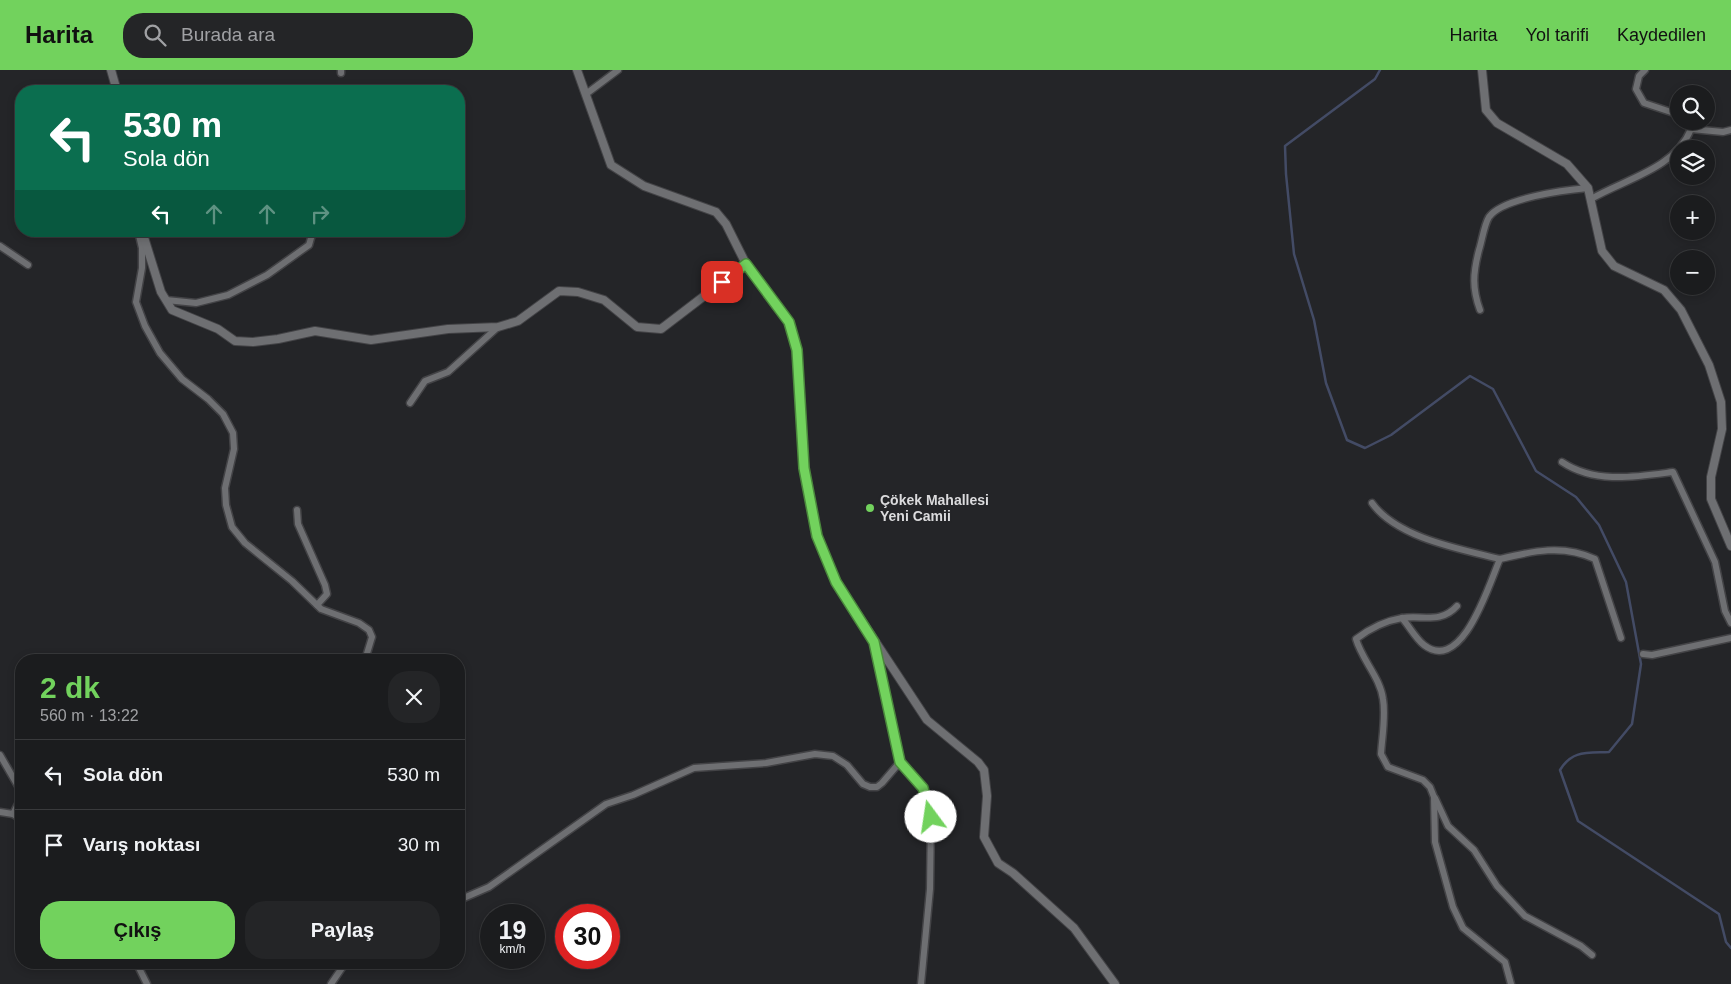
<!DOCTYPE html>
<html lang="tr">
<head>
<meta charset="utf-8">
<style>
	body { margin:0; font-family:Helvetica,sans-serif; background:#242527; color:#f1f3f6; height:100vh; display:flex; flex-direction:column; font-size:19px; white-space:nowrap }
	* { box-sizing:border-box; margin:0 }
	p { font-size:16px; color:#a0a1a4 }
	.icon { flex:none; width:28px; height:28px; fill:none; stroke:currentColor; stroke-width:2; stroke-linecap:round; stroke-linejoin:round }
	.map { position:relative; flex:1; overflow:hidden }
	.details { position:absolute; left:15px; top:584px; width:450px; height:315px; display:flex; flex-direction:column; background:#1b1c1e; border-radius:20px; box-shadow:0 2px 8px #0003,0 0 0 1px #393a3c }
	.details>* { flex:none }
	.hud { position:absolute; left:15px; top:15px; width:450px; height:152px; border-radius:20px; box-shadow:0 2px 8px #0003,0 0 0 1px #393a3c; background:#0b6e4f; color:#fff; overflow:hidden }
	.tools { position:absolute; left:1670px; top:15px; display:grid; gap:10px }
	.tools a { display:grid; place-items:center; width:45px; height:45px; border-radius:50%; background:#1b1c1e; box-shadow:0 2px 8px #0003,0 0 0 1px #393a3c; font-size:25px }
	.speed { position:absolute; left:480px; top:834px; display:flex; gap:10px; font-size:25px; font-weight:700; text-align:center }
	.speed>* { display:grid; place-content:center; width:65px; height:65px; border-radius:50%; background:#1b1c1e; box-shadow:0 2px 8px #0003,0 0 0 1px #393a3c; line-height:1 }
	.speed small { font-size:12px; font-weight:400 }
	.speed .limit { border:8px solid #d22; background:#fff; color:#111 }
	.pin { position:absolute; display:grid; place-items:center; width:42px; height:42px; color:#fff; margin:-21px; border-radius:10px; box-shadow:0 2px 8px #0006 }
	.me { position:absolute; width:55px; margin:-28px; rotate:346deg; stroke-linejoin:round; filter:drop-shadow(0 0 4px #0008) }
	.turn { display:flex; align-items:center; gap:18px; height:105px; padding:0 25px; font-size:22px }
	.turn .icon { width:65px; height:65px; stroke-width:2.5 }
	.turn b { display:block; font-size:35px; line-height:42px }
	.lanes { display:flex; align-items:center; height:48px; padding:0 25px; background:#0003; justify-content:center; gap:25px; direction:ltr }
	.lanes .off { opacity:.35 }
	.round { display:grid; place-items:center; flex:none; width:52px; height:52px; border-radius:20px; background:#242527 }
	.headline { display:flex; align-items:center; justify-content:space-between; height:85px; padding:0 25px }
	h1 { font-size:30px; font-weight:600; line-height:38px; color:#72d25d }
	.action { display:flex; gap:10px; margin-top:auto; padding:10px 25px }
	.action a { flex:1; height:58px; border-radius:20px; background:#72d25d; color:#111; font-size:20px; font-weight:600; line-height:58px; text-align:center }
	.action a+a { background:#242527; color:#f1f3f6 }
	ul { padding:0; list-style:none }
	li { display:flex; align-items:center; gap:15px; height:70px; padding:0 25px; border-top:1px solid #393a3c }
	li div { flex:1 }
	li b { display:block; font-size:19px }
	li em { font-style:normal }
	header { display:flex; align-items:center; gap:30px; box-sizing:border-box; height:70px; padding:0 25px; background:#72d25d; color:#111 }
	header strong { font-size:24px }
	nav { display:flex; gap:28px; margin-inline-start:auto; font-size:18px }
	.search { width:350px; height:45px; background:#242527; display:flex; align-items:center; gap:12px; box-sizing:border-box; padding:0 18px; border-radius:20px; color:#a0a1a4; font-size:19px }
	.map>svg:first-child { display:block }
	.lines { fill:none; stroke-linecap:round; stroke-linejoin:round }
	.stream { stroke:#434b65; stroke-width:2.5 }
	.minor-casing { stroke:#434346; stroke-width:9 }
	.tertiary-casing { stroke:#434346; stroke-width:10 }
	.minor { stroke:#6e6f72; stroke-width:6 }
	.tertiary { stroke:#6e6f72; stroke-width:8 }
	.route-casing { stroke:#4a883c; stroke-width:12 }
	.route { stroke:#72d25d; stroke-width:9 }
	.poi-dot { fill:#72d25d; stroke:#242528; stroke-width:2 }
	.labels { text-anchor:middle; stroke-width:4; stroke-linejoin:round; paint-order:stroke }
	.poi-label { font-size:14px; font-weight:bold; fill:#dbdbdd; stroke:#242528; text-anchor:start }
</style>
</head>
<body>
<header>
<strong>Harita</strong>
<div class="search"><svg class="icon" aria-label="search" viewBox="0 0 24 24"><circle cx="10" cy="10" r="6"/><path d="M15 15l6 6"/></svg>Burada ara</div>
<nav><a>Harita</a><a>Yol tarifi</a><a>Kaydedilen</a></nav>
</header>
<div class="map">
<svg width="1731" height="914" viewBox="0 0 1731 914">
	<rect width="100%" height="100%" fill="#242528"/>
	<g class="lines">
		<!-- stream -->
		<path class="stream" d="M1380,0L1375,9L1285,76L1286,104L1294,184L1314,250L1326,313L1347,370L1365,378L1391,365L1470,306L1493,319L1536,401L1576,427L1599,455L1626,512L1641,594L1632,654L1609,682C1587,683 1572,680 1560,700L1578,751L1719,844L1726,872L1731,878"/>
		<defs>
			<g id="minor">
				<path d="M1645,0L1639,6L1636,19L1644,33L1674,43L1679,47"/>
				<path d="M341,3V0"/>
				<path d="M586,24L618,0"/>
				<path d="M1691,59L1723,62L1731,60"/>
				<path d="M1591,129C1625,109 1675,99 1691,59L1683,51"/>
				<path d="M138,161L142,178V198L136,232L145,256L160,283L182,309L208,329L223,344L233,363L234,379L225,418L226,435L232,457L245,473L292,511L321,539L359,553L369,560L372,567L365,590"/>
				<path d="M0,176L28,195"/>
				<path d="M166,230L196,233L228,225L267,205L309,175L313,161"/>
				<path d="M1480,240C1472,218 1473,203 1479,180C1482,171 1484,155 1489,147C1502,128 1565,120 1588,118"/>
				<path d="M410,333L425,311L448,302L498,257"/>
				<path d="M1562,392C1595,414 1635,407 1673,402L1715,492L1725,541L1731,553"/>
				<path d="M1372,433C1397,468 1460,479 1500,489"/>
				<path d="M297,440L298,454L325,515L327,524L317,535"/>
				<path d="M1457,536C1441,554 1422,545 1402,548C1384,551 1369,559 1356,569C1362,590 1380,607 1383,629C1386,646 1382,667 1381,684L1388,697L1423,710L1430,717L1434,727L1435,772L1453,837L1463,858L1505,892L1511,914"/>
				<path d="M1402,548C1409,556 1416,569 1424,575C1463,605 1490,511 1500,489C1533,481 1563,474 1595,489L1621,568"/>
				<path d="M874,572L900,692L923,718L931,747L930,819L921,914"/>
				<path d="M1643,584L1652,585L1731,568"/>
				<path d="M0,685L18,716L21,728L13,744"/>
				<path d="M1435,728L1448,756L1474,780L1497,816L1525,846L1581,876L1592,885"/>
				<path d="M0,742L13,744L19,748V793L21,800"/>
				<path d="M459,830L489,817L606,734L633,725L694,698L766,693L815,684L833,686L847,695L863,714L870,717H877L882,713L900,692"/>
				<path d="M136,892L147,914"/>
				<path d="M331,914L346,892"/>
			</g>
			<g id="tertiary">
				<path d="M111,0L117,21"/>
				<path d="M577,0L611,95L644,116L716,142L726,154L746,194L789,252L797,280L804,398L817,466L836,512L927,650L978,692L984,700L987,726L984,767L998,793L1013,803L1074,858L1115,914"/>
				<path d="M1482,0L1486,40L1497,53L1567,94L1588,118L1602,181L1614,196L1664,220L1681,240L1709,295L1721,332L1722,359L1711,407V429L1731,476"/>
				<path d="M142,161L161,222L172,240L218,259L235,271L253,272L278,269L315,261L371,270L448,259L498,257L518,251L559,221L578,222L604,230L637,257L661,259L746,194"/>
			</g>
		</defs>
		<!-- minor casing -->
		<use href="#minor" class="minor-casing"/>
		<!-- tertiary casing -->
		<use href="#tertiary" class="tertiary-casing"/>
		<!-- minor -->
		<use href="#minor" class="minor"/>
		<!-- tertiary -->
		<use href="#tertiary" class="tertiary"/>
	</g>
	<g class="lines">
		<defs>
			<path id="route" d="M722,212L746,194L789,252L797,280L804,398L817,466L836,512L874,572L900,692L923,718L931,747"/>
		</defs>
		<!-- route casing -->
		<use href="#route" class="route-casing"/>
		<!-- route -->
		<use href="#route" class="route"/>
	</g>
	<!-- markers -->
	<circle class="poi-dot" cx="870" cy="438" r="5"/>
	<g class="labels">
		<!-- poi labels -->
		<g class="poi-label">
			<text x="880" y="435">Çökek Mahallesi<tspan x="880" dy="16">Yeni Camii</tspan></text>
		</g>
	</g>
</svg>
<div class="tools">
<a><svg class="icon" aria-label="search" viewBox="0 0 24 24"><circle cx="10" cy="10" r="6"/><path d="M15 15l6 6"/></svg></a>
<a><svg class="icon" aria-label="layers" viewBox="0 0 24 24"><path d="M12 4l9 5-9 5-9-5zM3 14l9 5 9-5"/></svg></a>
<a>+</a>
<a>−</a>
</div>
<div class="speed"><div>19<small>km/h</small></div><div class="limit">30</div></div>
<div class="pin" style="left:722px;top:212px;background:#d93025"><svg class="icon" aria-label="arrive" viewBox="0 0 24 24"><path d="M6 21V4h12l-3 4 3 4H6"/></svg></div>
<svg class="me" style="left:931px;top:747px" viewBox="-20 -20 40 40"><circle r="19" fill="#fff"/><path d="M0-13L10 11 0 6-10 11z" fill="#72d25d"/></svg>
<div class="hud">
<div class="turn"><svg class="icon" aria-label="left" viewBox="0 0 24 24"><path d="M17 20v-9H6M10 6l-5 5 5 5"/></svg><div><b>530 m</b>Sola dön</div></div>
<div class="lanes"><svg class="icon" aria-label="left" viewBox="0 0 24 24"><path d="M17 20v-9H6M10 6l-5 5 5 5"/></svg><svg class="icon off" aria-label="ahead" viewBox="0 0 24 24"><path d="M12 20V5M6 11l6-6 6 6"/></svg><svg class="icon off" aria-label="ahead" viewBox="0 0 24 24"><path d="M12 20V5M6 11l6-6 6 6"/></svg><svg class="icon off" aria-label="right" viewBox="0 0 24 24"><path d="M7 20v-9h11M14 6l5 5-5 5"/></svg></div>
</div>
<section class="details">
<div class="headline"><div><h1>2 dk</h1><p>560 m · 13:22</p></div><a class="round"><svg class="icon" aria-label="close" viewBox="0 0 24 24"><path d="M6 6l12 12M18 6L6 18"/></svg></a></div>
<ul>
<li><svg class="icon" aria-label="left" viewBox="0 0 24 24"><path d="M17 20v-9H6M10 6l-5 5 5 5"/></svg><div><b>Sola dön</b></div><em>530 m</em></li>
<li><svg class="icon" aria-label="arrive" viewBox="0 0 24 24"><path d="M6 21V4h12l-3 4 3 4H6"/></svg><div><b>Varış noktası</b></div><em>30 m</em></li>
</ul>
<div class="action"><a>Çıkış</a><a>Paylaş</a></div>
</section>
</div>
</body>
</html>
